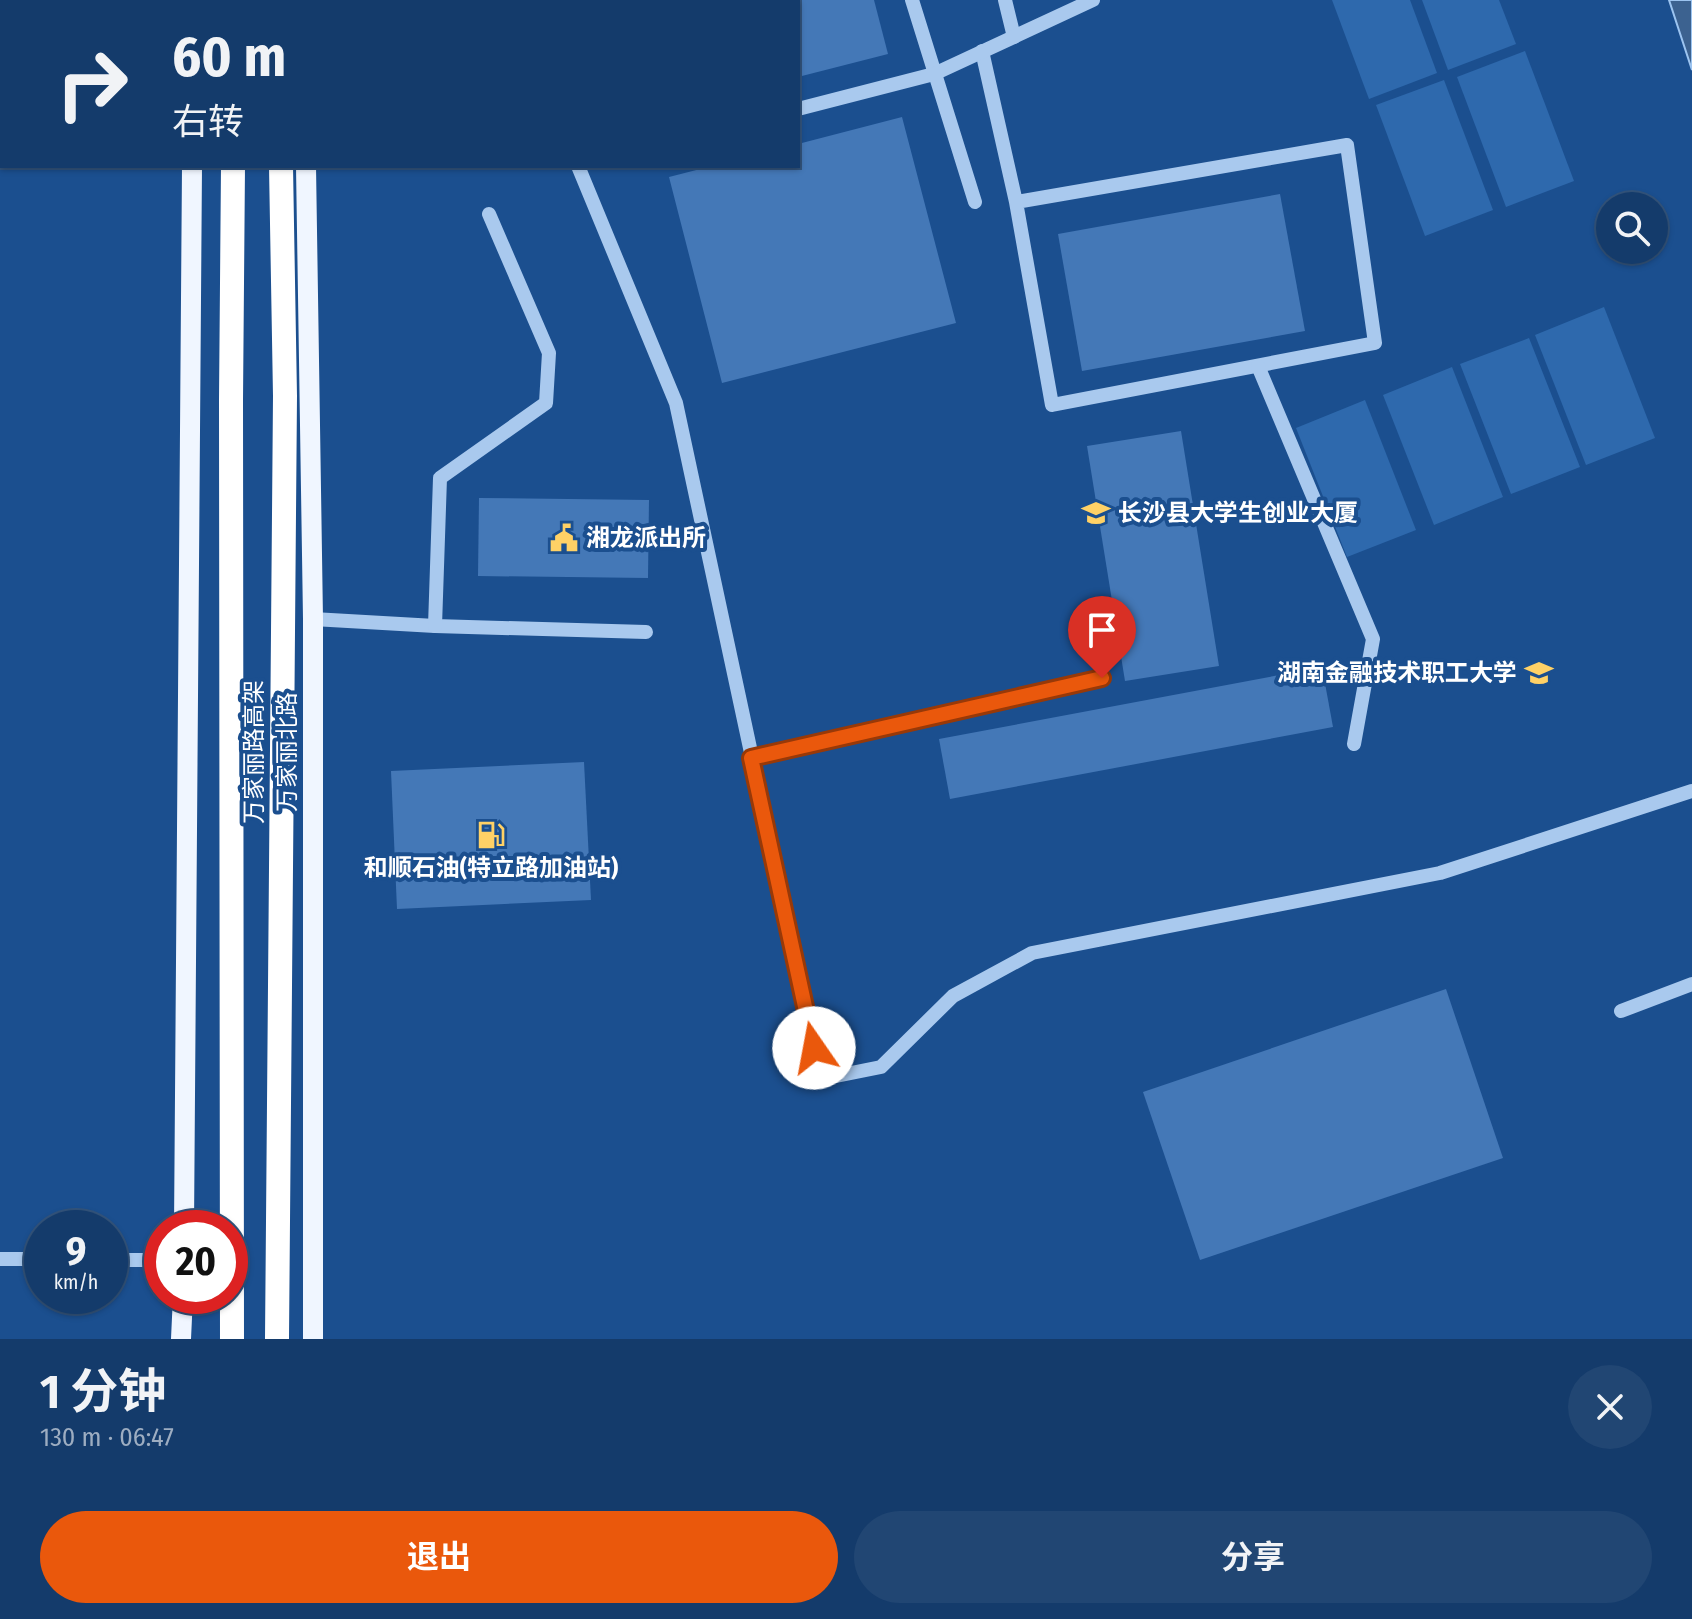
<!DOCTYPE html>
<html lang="zh">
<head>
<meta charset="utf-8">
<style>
	body { margin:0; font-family:"Fira Sans Condensed","Noto Sans SC",sans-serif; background:#214673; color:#f1f3f6; height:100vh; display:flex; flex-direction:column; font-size:30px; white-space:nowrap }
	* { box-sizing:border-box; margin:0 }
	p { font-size:26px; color:#9dadc1 }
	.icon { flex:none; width:44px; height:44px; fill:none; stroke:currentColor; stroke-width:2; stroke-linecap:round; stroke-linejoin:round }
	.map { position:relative; height:1339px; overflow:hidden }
	.side { display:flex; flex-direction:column; background:#143b6b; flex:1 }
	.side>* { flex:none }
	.top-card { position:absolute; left:0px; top:0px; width:800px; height:168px; box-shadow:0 2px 6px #0004,0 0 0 2px #33557e; background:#143b6b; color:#f1f3f6; overflow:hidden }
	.controls { position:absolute; left:1596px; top:192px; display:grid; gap:16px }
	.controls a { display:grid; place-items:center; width:72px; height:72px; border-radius:50%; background:#143b6b; box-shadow:0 2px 6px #0004,0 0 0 2px #33557e; font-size:40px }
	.speed { position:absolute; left:24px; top:1210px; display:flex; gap:16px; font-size:40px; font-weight:700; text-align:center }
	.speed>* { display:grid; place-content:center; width:104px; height:104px; border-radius:50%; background:#143b6b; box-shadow:0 2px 6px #0004,0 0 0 2px #33557e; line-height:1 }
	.speed small { font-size:20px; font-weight:400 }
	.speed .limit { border:12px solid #d22; background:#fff; color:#111 }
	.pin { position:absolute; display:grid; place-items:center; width:68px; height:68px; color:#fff; margin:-82px -34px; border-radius:50% 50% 50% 0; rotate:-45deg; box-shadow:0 0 8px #0007 }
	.pin .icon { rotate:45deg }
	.me { position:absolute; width:88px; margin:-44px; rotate:348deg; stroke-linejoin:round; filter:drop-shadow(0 0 6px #0008) }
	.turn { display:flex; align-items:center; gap:28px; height:168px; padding:0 40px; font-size:36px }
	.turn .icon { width:104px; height:104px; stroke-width:2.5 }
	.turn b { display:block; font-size:56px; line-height:68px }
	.round { display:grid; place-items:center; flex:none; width:84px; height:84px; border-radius:42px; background:#214673 }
	.headline { display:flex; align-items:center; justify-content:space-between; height:136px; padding:0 40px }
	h1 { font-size:48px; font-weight:700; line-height:60px }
	.button { display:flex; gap:16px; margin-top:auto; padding:16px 40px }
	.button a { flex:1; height:92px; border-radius:48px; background:#ea580c; color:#fff; font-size:32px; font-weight:700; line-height:92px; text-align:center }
	.button a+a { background:#214673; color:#f1f3f6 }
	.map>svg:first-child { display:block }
	.green { fill:#2e69ad }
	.water { fill:#3c6290; stroke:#9cc4f0; stroke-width:2 }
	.building { fill:#4478b7 }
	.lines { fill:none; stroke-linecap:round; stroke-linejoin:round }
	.minor { stroke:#a9c9ee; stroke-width:14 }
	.major { stroke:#f0f6ff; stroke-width:20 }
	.highway { stroke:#fff; stroke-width:24 }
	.route-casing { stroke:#983908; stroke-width:20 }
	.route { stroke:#ea580c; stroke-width:14 }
	.labels { text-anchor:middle; stroke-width:8; stroke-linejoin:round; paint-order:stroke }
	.poi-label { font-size:24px; font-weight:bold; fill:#fff; stroke:#1b4f8f; text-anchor:start }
	.street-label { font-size:24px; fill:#fff; stroke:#1b4f8f }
</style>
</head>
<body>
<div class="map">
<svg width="1692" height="1339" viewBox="0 0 1692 1339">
	<rect width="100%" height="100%" fill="#1b4f8f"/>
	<!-- green -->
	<g class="green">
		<path d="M1332,0H1410L1437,73L1369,99Z"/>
		<path d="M1422,0H1499L1516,44L1448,70Z"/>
		<path d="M1525,51L1574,181L1506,207L1457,77Z"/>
		<path d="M1444,80L1493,210L1425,236L1376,105Z"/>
		<path d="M1604,307L1655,438L1586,465L1535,335Z"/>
		<path d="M1529,338L1580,467L1511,494L1460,364Z"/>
		<path d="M1452,367L1503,497L1434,525L1383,395Z"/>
		<path d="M1365,400L1416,530L1347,557L1296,428Z"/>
	</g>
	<!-- water -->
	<path class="water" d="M1669,0H1692V70Z"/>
	<!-- building -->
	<g class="building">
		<path d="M798,0H874L888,54L798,77Z"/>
		<path d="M902,117L956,323L722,383L669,177L712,166H798V144Z"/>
		<path d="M1280,194L1305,331L1082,371L1058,234Z"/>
		<path d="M1181,431L1219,666L1125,681L1087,446Z"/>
		<path d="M479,498L649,500L648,578L478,576Z"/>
		<path d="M1322,667L1333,727L950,799L939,739Z"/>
		<path d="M584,762L591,900L397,909L391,771Z"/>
		<path d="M1446,989L1503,1158L1200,1260L1143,1092Z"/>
	</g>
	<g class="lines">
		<!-- minor -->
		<g class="minor">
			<path d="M516,0L517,2"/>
			<path d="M912,0L975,202"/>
			<path d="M1005,0L1014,37"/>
			<path d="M401,2L407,0"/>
			<path d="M982,51L1016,202L1052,405L1375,343L1347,145L1016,202"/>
			<path d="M798,109L934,74L1093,0"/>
			<path d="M578,166L676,403L821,1079L881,1067L953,996L1032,953L1440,873L1692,791"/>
			<path d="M1258,366L1373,639L1354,744"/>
			<path d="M313,619L435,626L646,632"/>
			<path d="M435,626L440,478L546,403L549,353L489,214"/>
			<path d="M751,758L1102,678"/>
			<path d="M1621,1011L1692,984"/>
			<path d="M0,1259H42"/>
			<path d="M110,1260H162"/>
		</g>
		<!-- major -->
		<g class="major">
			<path d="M194,2V0"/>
			<path d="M305,2L306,0"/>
			<path d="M306,166L313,619V1339"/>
			<path d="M184,1228L192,166"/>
			<path d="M181,1339L183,1296"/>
		</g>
		<!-- highway -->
		<g class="highway">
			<path d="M236,2V0"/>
			<path d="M279,2V0"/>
			<path d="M232,1339L231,400L233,166"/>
			<path d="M277,1339L285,396L281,166"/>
		</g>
	</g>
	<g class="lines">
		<defs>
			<path id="route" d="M814,1048L751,758L1102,678"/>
		</defs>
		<!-- route casing -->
		<use href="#route" class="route-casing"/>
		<!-- route -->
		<use href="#route" class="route"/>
	</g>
	<!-- icons -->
	<defs>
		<symbol id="school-bare" viewBox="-9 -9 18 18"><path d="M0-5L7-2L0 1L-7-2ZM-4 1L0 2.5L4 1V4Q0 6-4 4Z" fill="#ffd166" stroke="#1b4f8f" stroke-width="2.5" paint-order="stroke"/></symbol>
		<symbol id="civic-bare" viewBox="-9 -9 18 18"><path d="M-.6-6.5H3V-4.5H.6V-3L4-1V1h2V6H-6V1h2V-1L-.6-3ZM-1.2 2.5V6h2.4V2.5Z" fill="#ffd166" stroke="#1b4f8f" stroke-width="2.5" paint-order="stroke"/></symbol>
		<symbol id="fuel-bare" viewBox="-9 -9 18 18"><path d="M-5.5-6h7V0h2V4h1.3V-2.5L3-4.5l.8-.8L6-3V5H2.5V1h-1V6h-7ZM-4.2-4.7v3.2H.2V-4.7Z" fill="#ffd166" stroke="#1b4f8f" stroke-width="2.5" paint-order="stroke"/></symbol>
	</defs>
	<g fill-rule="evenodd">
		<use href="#school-bare" x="1076" y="493" width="40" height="40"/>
		<use href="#civic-bare" x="544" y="518" width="40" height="40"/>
		<use href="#school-bare" x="1519" y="653" width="40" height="40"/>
		<use href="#fuel-bare" x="471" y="815" width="40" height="40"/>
	</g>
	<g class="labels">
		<!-- poi labels -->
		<g class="poi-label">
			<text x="1118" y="521">长沙县大学生创业大厦</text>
			<text x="586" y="546">湘龙派出所</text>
			<text x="1517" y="681" text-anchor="end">湖南金融技术职工大学</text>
			<text x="491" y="876" text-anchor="middle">和顺石油(特立路加油站)</text>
		</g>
		<!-- street labels -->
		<g class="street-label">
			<text transform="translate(254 752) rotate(-90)" y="8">万家丽路高架</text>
			<text transform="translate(287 752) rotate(-90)" y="8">万家丽北路</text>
		</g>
	</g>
</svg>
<div class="controls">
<a><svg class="icon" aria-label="search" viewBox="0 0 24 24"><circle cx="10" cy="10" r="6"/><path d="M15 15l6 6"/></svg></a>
</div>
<div class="speed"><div>9<small>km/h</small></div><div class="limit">20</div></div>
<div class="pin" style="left:1102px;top:678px;background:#d93025"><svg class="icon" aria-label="arrive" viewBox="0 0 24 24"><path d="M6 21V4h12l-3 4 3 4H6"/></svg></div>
<svg class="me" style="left:814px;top:1048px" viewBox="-20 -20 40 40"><circle r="19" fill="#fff"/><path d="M0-13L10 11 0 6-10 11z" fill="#ea580c"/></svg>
<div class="top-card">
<div class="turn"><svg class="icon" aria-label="right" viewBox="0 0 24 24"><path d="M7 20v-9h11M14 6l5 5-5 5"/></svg><div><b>60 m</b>右转</div></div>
</div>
</div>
<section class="side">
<div class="headline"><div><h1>1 分钟</h1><p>130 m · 06:47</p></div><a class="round"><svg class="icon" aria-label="close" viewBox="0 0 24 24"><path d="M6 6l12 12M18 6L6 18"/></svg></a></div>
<div class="button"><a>退出</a><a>分享</a></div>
</section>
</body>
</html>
